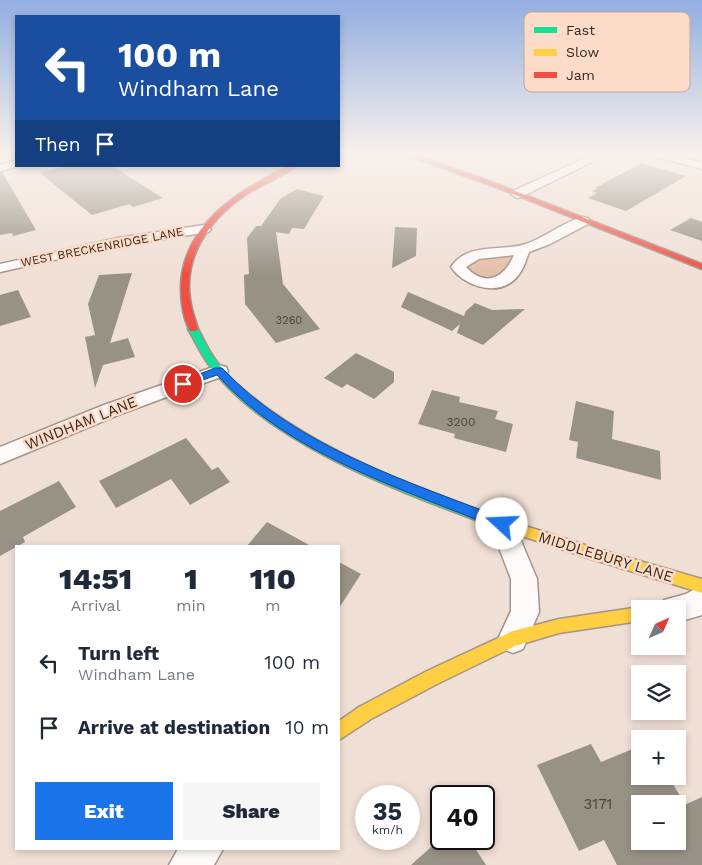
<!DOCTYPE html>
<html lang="en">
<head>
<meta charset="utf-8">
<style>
	body { margin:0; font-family:"Work Sans",sans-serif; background:#f6f6f7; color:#1f2937; height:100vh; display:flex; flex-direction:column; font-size:19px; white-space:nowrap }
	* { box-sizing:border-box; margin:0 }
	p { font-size:16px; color:#747a83 }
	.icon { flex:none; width:28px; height:28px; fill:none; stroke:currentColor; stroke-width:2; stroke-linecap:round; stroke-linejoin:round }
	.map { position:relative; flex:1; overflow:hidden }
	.sheet { position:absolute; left:15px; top:545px; width:325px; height:305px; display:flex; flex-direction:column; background:#fff; border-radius:0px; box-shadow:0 2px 8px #0003 }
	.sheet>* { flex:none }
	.guide { position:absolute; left:15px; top:15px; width:325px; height:152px; border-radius:0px; box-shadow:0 2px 8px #0003; background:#1a4fa0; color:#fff; overflow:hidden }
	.needle { width:32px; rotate:45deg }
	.fabs { position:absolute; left:631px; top:600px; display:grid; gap:10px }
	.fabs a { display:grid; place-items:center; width:55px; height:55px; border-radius:0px; background:#fff; box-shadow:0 2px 8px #0003; font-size:25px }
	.speed { position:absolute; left:355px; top:785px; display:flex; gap:10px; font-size:25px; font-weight:700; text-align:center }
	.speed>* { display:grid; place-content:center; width:65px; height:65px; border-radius:50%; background:#fff; box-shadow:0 2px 8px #0003; line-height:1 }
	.speed small { font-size:12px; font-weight:400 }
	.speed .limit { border:2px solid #111; border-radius:8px; background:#fff; color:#111 }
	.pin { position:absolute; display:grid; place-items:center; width:42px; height:42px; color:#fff; margin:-21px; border:2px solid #fff; border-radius:50%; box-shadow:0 1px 5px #0007 }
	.me { position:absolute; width:55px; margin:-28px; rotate:290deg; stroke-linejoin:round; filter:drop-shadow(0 0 4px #0008) }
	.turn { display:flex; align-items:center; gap:18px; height:105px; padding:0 20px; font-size:22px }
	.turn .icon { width:65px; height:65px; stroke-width:2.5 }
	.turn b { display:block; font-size:35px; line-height:42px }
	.then { display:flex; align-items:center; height:48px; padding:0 20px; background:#0003; gap:10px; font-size:19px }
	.eta { display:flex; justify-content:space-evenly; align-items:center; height:85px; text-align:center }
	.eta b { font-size:30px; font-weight:800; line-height:35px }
	.action { display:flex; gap:10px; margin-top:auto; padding:10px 20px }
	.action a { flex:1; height:58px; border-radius:0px; background:#1a73e8; color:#fff; font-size:20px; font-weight:800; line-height:58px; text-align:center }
	.action a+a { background:#f6f6f7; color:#1f2937 }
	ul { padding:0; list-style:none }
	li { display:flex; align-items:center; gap:15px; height:65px; padding:0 20px }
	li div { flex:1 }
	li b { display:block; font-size:19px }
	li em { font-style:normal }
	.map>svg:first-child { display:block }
	.green { fill:#e4bfa9 }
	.building { fill:#989186 }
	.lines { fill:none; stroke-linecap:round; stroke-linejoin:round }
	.street-casing { stroke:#a2948b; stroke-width:3 }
	.fast-casing { stroke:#a2948b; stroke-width:3 }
	.slow-casing { stroke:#a2948b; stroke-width:3 }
	.jam-casing { stroke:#a2948b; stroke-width:3 }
	.street { fill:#fdfaf9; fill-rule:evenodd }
	.fast { fill:#16e098; fill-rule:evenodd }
	.slow { fill:#ffcf43; fill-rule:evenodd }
	.jam { fill:#f24e42; fill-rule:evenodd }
	.route { fill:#1a73e8; stroke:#114b97 }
	.labels { text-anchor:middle; stroke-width:5; stroke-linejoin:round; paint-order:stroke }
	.far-number-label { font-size:11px; fill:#4f423a }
	.far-street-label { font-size:12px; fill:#372820; stroke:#fcdcc9 }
	.number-label { font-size:12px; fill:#4f423a }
	.street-label { font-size:15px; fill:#372820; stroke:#fcdcc9 }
	.near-number-label { font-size:15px; fill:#4f423a }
	.key { fill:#fcdcc9; stroke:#c1a696; stroke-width:1 }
	.key-label { font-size:14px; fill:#372820 }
</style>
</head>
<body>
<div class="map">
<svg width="702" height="865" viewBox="0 0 702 865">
	<rect width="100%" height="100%" fill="#f0dfd5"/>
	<!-- green -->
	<path class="green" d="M511,254L514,255C500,276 494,284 469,273L466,266L473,261Z"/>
	<!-- building -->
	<g class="building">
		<path d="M641,163L686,176L626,211L588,198L597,193L592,191L597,189L595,188Z"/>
		<path d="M68,166H112L163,198L133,207L129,204L92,215L40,173Z"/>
		<path d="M2,172L36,230L13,236L12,233L0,235V173Z"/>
		<path d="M297,189L324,196L304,229L292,228L289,234L276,232L283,284L320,329L276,343L245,304L244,275L249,274L247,238L256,226H261L281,198Z"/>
		<path d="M691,218L702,222V241L670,230Z"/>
		<path d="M395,227L417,228L416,256L392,268Z"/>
		<path d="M132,273L110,343L128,338L135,357L103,365L95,388L85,337L95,335L88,304L99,275Z"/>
		<path d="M18,290L31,317L0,326V295Z"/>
		<path d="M408,292L464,316L466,311L475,303L492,310L525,309L483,345L457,333L460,324L452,331L401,307Z"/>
		<path d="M356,353L394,372V382L374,399L347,384L342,388L324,378Z"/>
		<path d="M432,390L460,397L459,402L498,411L495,419L513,424L506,452L454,438L455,434L418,424Z"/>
		<path d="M576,401L614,411L612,439L660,451L661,480L576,458L578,442L569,440Z"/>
		<path d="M186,438L212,470L218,467L230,482L190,505L171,479L116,508L99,481Z"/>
		<path d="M59,481L76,507L23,537L25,542L0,556V511Z"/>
		<path d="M267,522L311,546H247Z"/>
		<path d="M339,562L361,574L339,608Z"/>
		<path d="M591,744L601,762L640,746V776H668L685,804H640V841H678V808L702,797V865H617L604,840L579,851L537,765Z"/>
		<path d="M440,839H469L486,865H411Z"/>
	</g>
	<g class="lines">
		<defs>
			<g id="street">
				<path d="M594,154H608L521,197L517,198L511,194L513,191Z"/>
				<path d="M653,154H670L702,163V169L654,156Z"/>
				<path d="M16,161V166H20L0,171V165Z"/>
				<path d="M583,217L588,218L590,221L588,224L550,244L529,252C526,261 522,273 514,280C495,297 463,285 451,267C467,242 502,252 526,244C546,237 563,222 583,217ZM514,255C504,278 486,288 466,267L479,259Z"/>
				<path d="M204,225L211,229L209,232L118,246L0,272V264L118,238Z"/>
				<path d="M219,365L226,367L228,371L226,375L118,415L0,464V447L104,405Z"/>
				<path d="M502,514L511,517L537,579L539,612L523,649L513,653L503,649L498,639L511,611V579L490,524L493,517Z"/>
				<path d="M702,585V615L678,622V609H660L664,600L686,594Z"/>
				<path d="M178,849H223L214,865H169Z"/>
			</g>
			<path id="fast" d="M193,326L198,329C204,340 209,352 217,362C229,379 247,393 264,406C333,457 415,487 496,516L498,520L496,524L491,525L486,524C399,491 265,443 209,365C201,354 195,341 188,329Z"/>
			<g id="slow">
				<path d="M491,515L588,546L702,579V593L588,558L486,524L484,520L486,516Z"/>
				<path d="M640,607L645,609H640V621L559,633L515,646L439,683L371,719L339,740V721L359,707L427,671L513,631L559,619Z"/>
			</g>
			<g id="jam">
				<path d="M404,154H412L497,184L702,264V269L493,186Z"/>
				<path d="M289,166H297C283,176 265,183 250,192C213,215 183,254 190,299C191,309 195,319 198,329L196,331H190C183,318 181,300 181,286C183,224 239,190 289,166Z"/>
			</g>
		</defs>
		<!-- street casing -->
		<use href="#street" class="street-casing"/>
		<!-- fast casing -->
		<use href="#fast" class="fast-casing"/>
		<!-- slow casing -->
		<use href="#slow" class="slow-casing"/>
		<!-- jam casing -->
		<use href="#jam" class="jam-casing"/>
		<!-- street -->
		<use href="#street" class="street"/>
		<!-- fast -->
		<use href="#fast" class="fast"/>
		<!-- slow -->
		<use href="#slow" class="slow"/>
		<!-- jam -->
		<use href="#jam" class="jam"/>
	</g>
	<!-- sky -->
	<linearGradient id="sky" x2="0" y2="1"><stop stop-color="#93aee1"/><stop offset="0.56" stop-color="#f8f1ec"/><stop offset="1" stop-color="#f8f1ec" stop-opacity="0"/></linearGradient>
	<rect width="702" height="275" fill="url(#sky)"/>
	<!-- route -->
	<path class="route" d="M215,368H222C297,448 408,481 507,520L509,524L507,528L502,530L497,528C401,488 289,455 217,375L183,387L178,384L179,382Z"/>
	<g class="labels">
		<!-- far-number labels -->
		<g class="far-number-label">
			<text x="289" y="324">3260</text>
		</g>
		<!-- far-street labels -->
		<g class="far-street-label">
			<text transform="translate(102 247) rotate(-11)" y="4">WEST BRECKENRIDGE LANE</text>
		</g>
		<!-- number labels -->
		<g class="number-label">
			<text x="461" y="426">3200</text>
		</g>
		<!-- street labels -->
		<g class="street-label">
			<text transform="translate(81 423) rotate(-22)" y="5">WINDHAM LANE</text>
			<text transform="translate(606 557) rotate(17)" y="5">MIDDLEBURY LANE</text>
		</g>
		<!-- near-number labels -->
		<g class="near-number-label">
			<text x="598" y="809">3171</text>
		</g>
	</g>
	<!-- legend -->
	<rect x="524" y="12" width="166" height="80" rx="8" class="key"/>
	<rect x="534" y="27" width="23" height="6" fill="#16e098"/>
	<rect x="534" y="49" width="23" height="7" fill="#ffcf43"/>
	<rect x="534" y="72" width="23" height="6" fill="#f24e42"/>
	<g class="key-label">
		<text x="566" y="35">Fast</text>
		<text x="566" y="57">Slow</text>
		<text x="566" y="80">Jam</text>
	</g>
</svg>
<div class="fabs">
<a><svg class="needle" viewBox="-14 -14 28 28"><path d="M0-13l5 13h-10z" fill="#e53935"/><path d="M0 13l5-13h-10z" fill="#747a83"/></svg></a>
<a><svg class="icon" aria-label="layers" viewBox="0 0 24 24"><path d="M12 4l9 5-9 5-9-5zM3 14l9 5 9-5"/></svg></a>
<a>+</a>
<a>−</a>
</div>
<div class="speed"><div>35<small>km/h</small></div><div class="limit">40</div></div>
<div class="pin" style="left:183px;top:384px;background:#d93025"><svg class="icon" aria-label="arrive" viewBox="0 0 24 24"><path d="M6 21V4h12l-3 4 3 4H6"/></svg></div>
<svg class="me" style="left:502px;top:524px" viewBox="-20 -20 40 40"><circle r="19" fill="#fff"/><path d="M0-13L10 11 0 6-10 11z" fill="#1a73e8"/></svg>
<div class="guide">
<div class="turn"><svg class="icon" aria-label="left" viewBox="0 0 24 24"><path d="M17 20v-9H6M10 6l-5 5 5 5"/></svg><div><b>100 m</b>Windham Lane</div></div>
<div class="then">Then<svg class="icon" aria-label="arrive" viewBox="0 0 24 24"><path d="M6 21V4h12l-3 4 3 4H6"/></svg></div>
</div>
<section class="sheet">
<div class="eta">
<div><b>14:51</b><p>Arrival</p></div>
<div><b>1</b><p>min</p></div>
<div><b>110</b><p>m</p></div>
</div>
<ul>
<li><svg class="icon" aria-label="left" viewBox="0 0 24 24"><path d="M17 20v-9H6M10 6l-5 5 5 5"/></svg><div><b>Turn left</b><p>Windham Lane</p></div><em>100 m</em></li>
<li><svg class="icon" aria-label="arrive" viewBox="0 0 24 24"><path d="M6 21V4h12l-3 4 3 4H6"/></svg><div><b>Arrive at destination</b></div><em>10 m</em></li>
</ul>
<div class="action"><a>Exit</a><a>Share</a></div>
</section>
</div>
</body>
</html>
